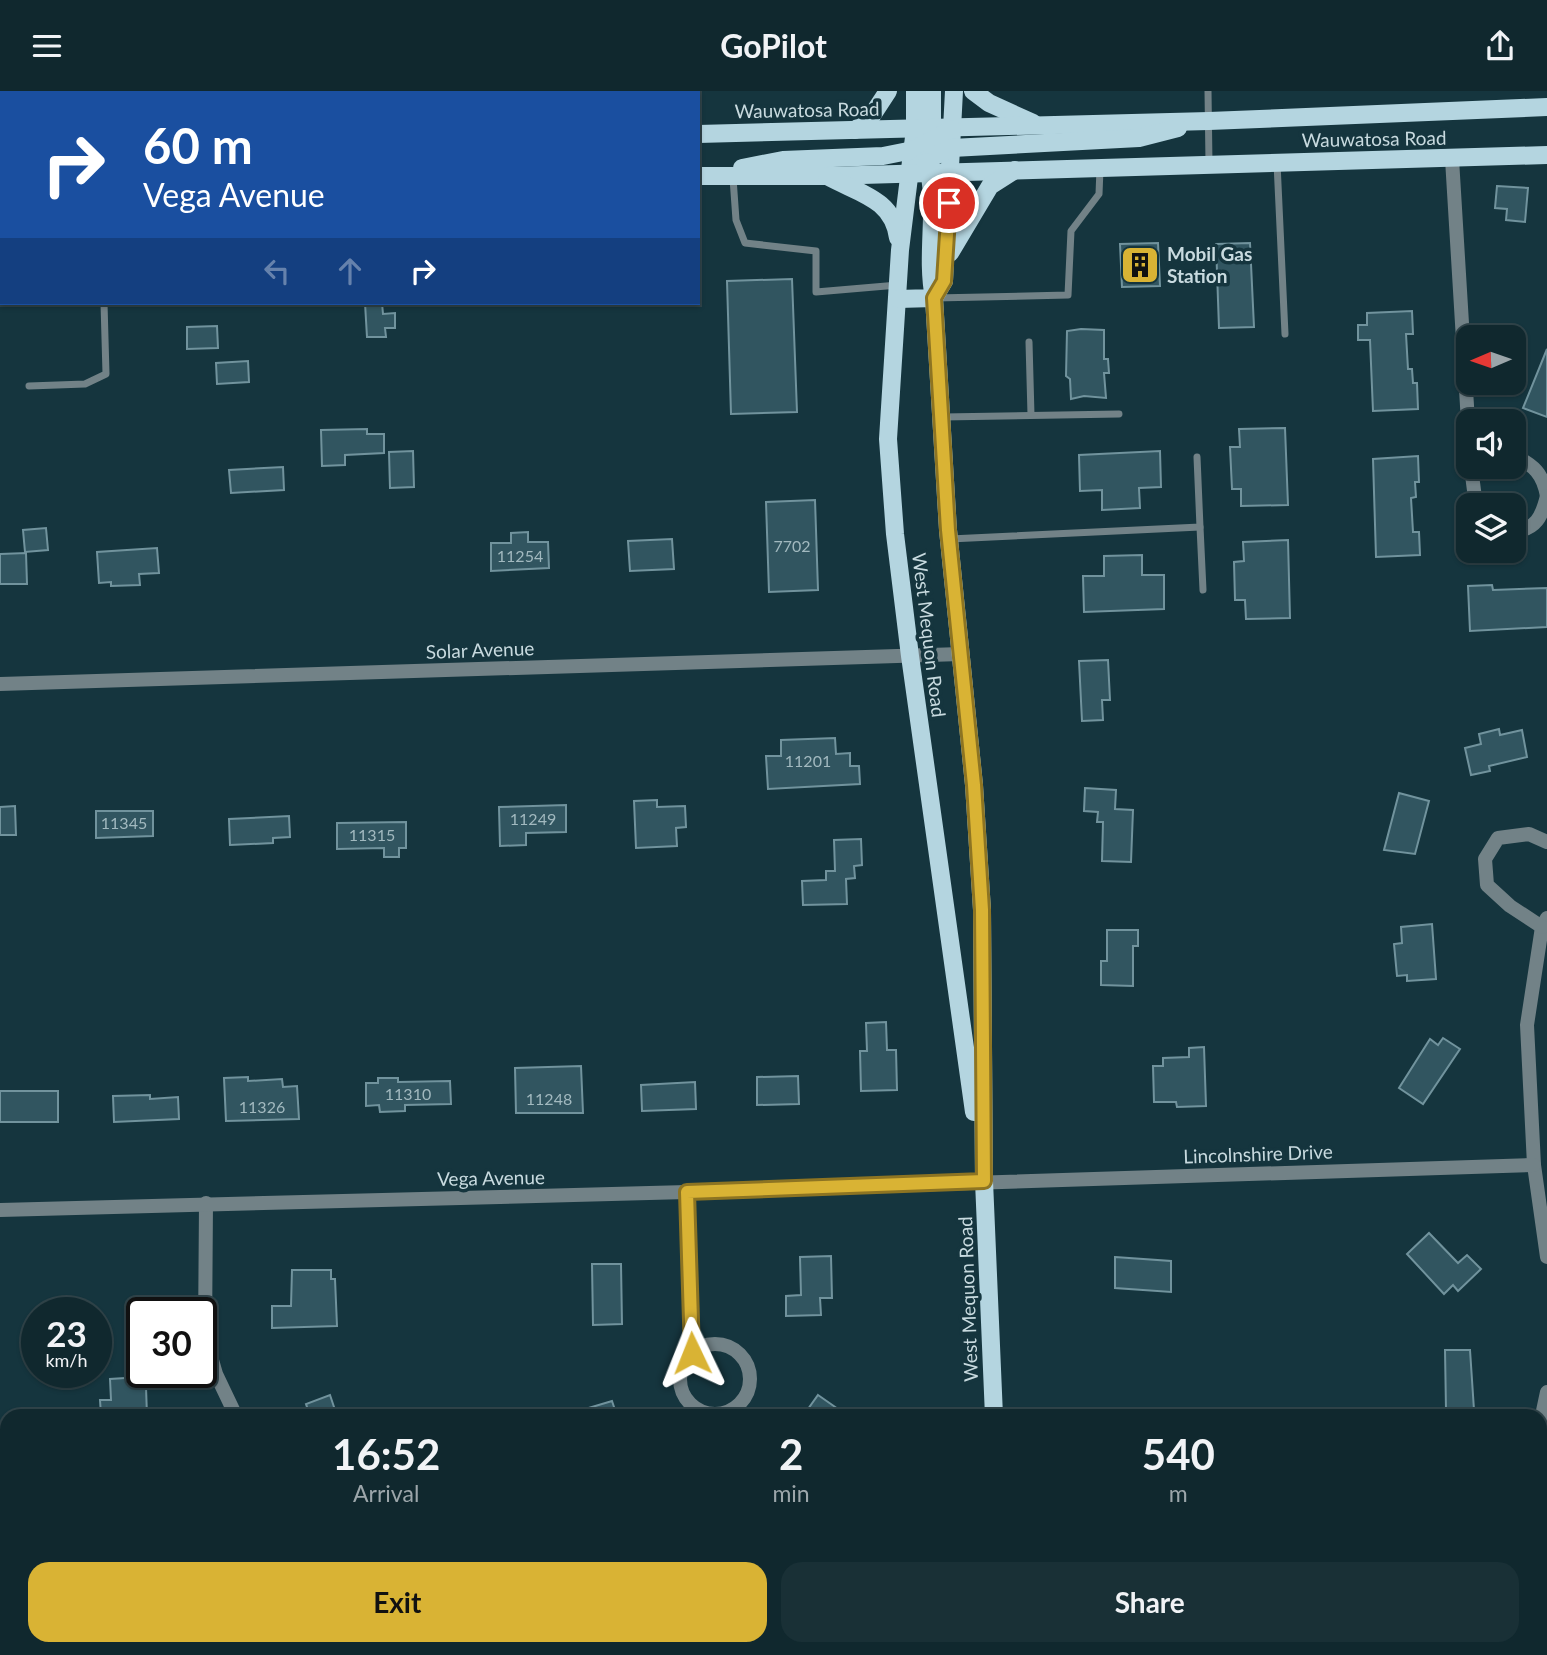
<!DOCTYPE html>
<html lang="en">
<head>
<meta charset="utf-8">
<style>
	body { margin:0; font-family:Lato,sans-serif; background:#193036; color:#f1f3f6; height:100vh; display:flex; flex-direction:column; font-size:26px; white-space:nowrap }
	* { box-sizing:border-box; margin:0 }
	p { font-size:23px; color:#9ca6aa }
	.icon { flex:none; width:38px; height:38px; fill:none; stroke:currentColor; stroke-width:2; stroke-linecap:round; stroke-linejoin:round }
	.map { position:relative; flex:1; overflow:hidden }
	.side { position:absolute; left:0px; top:1318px; width:1547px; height:247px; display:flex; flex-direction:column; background:#10282e; border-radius:21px 21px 0 0; box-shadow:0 2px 5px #0004,0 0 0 2px #30444a }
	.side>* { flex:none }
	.guide { position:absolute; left:0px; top:0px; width:700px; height:214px; box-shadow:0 2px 5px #0004,0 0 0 2px #30444a; background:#1a4fa0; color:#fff; overflow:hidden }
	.needle { width:46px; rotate:268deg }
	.tools { position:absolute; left:1456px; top:234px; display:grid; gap:14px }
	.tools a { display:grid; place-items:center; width:70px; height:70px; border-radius:14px; background:#10282e; box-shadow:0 2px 5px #0004,0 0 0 2px #30444a; font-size:35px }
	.speed { position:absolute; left:21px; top:1206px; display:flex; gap:14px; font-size:35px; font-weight:700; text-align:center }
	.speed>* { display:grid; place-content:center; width:91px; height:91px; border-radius:50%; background:#10282e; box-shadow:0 2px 5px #0004,0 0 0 2px #30444a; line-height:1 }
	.speed small { font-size:18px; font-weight:400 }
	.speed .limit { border:4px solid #111; border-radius:10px; background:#fff; color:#111 }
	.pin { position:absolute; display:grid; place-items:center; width:60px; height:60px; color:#fff; margin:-30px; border:4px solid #fff; border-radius:50%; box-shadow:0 2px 7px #0007 }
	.me { position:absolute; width:77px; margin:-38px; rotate:358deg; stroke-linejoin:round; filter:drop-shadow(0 0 5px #0008) }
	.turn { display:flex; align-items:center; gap:24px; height:147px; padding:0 28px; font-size:32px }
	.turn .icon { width:91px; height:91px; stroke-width:2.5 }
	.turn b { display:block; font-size:49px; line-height:60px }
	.lanes { display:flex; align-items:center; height:66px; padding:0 28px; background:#0003; justify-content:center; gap:35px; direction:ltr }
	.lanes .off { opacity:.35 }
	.eta { display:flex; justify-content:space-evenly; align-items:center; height:119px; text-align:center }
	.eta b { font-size:42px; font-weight:700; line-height:49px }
	.action { display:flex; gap:14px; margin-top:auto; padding:14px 28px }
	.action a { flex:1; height:80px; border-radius:21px; background:#d9b334; color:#111; font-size:28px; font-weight:700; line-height:80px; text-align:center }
	.action a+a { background:#193036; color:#f1f3f6 }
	header { display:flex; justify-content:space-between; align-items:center; height:91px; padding:0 28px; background:#10282e; font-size:32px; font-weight:700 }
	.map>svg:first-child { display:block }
	.building { fill:#315560; stroke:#71939d; stroke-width:2 }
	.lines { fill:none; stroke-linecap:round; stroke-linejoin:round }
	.service { stroke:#728287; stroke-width:7 }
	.minor { stroke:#728287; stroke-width:14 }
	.primary { stroke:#b4d5e0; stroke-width:18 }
	.route-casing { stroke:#8d7422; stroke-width:18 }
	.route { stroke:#d9b334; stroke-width:12 }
	.labels { text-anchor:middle; stroke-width:7; stroke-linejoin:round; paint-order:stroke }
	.number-label { font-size:16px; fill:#a2b9bf }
	.street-label { font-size:19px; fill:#c8dadf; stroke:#15353e }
	.poi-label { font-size:19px; font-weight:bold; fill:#c8dadf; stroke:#15353e; text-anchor:start }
</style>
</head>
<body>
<header><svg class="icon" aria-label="menu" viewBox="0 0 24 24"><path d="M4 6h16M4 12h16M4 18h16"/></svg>GoPilot<svg class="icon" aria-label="share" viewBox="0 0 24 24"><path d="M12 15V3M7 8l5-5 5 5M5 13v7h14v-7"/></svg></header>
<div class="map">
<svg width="1547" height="1564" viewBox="0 0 1547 1564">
	<rect width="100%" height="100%" fill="#15353e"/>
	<!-- building -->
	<g class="building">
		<path d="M1497,95L1528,97L1525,131L1506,129L1507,118L1495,117Z"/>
		<path d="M1158,152L1160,195L1122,196L1120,153Z"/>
		<path d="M1250,152L1254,236L1219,237L1216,153Z"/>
		<path d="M792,188L797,321L731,323L727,190Z"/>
		<path d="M365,212H382L383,223L395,222V237H385L386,246H367Z"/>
		<path d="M1412,220L1413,243H1406L1408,278H1412L1413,292H1417L1418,318L1373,320L1370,249H1358V234H1367V222Z"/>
		<path d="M217,235L218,257L187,258V236Z"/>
		<path d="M1081,238L1104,239V268H1108L1109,282H1104L1106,307L1084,305L1071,308L1070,288L1066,285L1067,240Z"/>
		<path d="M1547,258V326L1523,317Z"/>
		<path d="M248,270L249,291L217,293L216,272Z"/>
		<path d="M1285,337L1288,414L1241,415V398H1232L1230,356H1240L1239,338Z"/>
		<path d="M367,338V343H384V362L345,364V374L322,375L321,339Z"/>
		<path d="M413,360L414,396L390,397L389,361Z"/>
		<path d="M1160,360L1161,396L1139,397L1140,417L1102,419V399L1080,400L1079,364Z"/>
		<path d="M1418,365L1419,391H1415L1416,406L1411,407L1413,441H1419L1420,464L1376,466L1373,368Z"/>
		<path d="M283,376L284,399L231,402L229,379Z"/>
		<path d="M815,409L818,499L769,501L766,411Z"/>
		<path d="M46,437L48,459L25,461L23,439Z"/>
		<path d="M528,441V451H548L549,477L491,480V452H511V442Z"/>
		<path d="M672,448L674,478L630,480L628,450Z"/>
		<path d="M1288,449L1290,527L1246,528L1245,509H1235L1234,471L1244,470L1243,451Z"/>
		<path d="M157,457L159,482L139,483L140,494L111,495V491L99,492L97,461Z"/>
		<path d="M26,462L27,493H0V463Z"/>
		<path d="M1142,464V484H1164V518L1084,521L1083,485H1104V465Z"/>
		<path d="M1492,494L1493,499L1547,497V536L1470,540L1468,495Z"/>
		<path d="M1108,569L1110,609H1102L1103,629L1082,630L1079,570Z"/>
		<path d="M1499,638L1500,644L1522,639L1527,666L1489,675L1490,680L1471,684L1465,657L1481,653L1479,643Z"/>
		<path d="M835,647L836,663L850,662V675H859L860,693L768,698L766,665H781V649Z"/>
		<path d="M1085,697L1116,699L1115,718L1133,719L1131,771L1102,770L1103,731H1097L1098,721L1084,720Z"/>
		<path d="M1399,702L1429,710L1415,763L1384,759Z"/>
		<path d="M657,709V716L685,715L686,736L676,737L677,755L636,757L634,710Z"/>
		<path d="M566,714V741L526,742V754L500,755L499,716Z"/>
		<path d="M15,715L16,744H0V716Z"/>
		<path d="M96,720H153V745L96,747Z"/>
		<path d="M289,725L290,746L273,747V752L230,754L229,728Z"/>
		<path d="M406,731V757H399V766H384V757L337,758V732Z"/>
		<path d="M861,748L862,774L854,775L855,787L846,788L847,813L803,814L802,790L826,789V780H835L834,749Z"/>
		<path d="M1432,833L1436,888L1407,890V884L1397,885L1394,853L1402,852L1401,836Z"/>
		<path d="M1107,839H1138V855H1133V895L1101,894V870H1107Z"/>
		<path d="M886,931L887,959H896L897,999L861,1000L860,960H867L866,932Z"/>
		<path d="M1443,947L1460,958L1423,1013L1399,997L1430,948L1438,954Z"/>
		<path d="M1204,956L1206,1015L1177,1016L1176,1011H1154L1153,975H1163V967L1189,966V957Z"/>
		<path d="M581,975L583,1022H516L515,977Z"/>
		<path d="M798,985L799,1013L757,1014V986Z"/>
		<path d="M248,986V990L282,988L283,996L297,995L299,1028L226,1030L224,987Z"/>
		<path d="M378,987H398V991L450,990L451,1013L405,1014V1020L380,1021L379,1014L366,1015V992H378Z"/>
		<path d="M695,991L696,1018L642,1020L641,994Z"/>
		<rect x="0" y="1000" width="58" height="31"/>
		<path d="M150,1004V1008L178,1006L179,1028L114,1031L113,1005Z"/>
		<path d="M1429,1142L1458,1172L1467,1164L1481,1178L1458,1200L1453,1194L1444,1203L1407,1163Z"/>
		<path d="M831,1165L832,1207H820L821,1224L786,1225V1205L801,1204L800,1166Z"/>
		<path d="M1115,1166L1171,1170V1201L1115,1197Z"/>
		<path d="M592,1173H621L622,1233L593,1234Z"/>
		<path d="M292,1179H331V1188H335L337,1235L272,1237V1215H291Z"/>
		<path d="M1445,1259H1470L1474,1319H1446Z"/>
		<path d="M141,1286V1296H146L147,1325L101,1324L100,1309H111L110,1288Z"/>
		<path d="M330,1304L337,1325H310L306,1313Z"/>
		<path d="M818,1304L848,1325H818L808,1318Z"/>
		<path d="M612,1310L617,1325H575V1321Z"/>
	</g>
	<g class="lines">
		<!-- service -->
		<g class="service">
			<path d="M1208,0L1209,72"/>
			<path d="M648,2V0"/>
			<path d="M1277,72L1285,243"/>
			<path d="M733,87L736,129L745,152L816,160V201L898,194"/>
			<path d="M935,207L1068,204L1071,140L1099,103L1100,78"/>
			<path d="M1029,251L1031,324"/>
			<path d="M29,295L85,293L106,283L104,212"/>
			<path d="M943,326L1119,323"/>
			<path d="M1200,436L1203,499"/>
			<path d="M950,448L1200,436L1197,366"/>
		</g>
		<!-- minor -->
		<g class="minor">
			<path d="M231,0V2"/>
			<path d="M1452,68L1468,331"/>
			<path d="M1514,365C1534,374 1543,383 1547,405"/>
			<path d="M1471,376L1476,415"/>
			<path d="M1514,440C1536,439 1542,425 1547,405"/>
			<path d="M0,593L961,563"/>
			<path d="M1547,827L1542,836L1527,934L1534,1074L1547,1166"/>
			<path d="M1542,836L1510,815L1487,794L1485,768L1498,747L1529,743L1547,751"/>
			<path d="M687,1101L692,1262"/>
			<path d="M206,1112L205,1245L216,1283L236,1325"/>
			<path d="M0,1119L687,1101L1534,1074"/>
			<circle cx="715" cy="1288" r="35"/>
			<path d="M1540,1334L1547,1301"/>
			<path d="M358,1558L361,1564"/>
			<path d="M1522,1558L1523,1564"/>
		</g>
		<!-- primary -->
		<g class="primary">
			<path d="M915,0V38L900,159L888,348L895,443L910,565L974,1021"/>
			<path d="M932,0V37L936,48"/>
			<path d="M954,0L944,190L934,207L948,439L974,694L982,819L984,1090L994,1325"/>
			<path d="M973,0L989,12L1033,32"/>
			<path d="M855,39L869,29L888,0"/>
			<path d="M698,43L1209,30L1547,16"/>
			<path d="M742,77L783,69L883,65L913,59L952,38"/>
			<path d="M911,81L926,69L952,57L1139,47L1178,37"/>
			<path d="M698,85H827L1547,64"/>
			<path d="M827,85C857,102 893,107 898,147"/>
			<path d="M0,86H2"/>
			<path d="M950,162L990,95L1015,79"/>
			<path d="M898,208L934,207C925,162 939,115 927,71"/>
			<path d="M1004,1558V1564"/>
		</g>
	</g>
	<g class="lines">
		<defs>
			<path id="route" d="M692,1262L687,1101L984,1090L982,819L974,694L948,439L934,207L944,190L949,112"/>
		</defs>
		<!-- route casing -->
		<use href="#route" class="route-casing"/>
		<!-- route -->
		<use href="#route" class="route"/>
	</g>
	<!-- icons -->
	<defs>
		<symbol id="building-square" viewBox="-11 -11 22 22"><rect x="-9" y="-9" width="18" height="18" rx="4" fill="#d9b334" stroke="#15353e"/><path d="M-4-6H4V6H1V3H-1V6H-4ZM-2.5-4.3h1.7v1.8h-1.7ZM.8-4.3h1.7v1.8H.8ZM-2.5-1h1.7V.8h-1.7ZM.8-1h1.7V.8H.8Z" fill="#111"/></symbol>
	</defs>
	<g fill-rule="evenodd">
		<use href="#building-square" x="1118" y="152" width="44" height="44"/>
	</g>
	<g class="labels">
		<!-- number labels -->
		<g class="number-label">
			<text x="792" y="461">7702</text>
			<text x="520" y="471">11254</text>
			<text x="808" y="676">11201</text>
			<text x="533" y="734">11249</text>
			<text x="124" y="738">11345</text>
			<text x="372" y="750">11315</text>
			<text x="408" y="1009">11310</text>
			<text x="549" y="1014">11248</text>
			<text x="262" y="1022">11326</text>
		</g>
		<!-- street labels -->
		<g class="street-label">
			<text transform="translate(807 19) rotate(-1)" y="7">Wauwatosa Road</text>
			<text transform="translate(1374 48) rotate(-1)" y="7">Wauwatosa Road</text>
			<text transform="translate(929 544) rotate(83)" y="7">West Mequon Road</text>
			<text transform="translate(480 559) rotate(-2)" y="7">Solar Avenue</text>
			<text transform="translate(1258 1063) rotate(-2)" y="7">Lincolnshire Drive</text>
			<text transform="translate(491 1087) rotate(-1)" y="7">Vega Avenue</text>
			<text transform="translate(968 1208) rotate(-92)" y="7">West Mequon Road</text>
		</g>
		<!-- poi labels -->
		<g class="poi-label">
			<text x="1167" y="170">Mobil Gas<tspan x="1167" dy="22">Station</tspan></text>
		</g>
	</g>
</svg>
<div class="tools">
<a><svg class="needle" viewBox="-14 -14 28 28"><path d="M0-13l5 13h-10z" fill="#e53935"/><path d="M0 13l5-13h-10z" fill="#9ca6aa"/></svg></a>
<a><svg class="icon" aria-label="sound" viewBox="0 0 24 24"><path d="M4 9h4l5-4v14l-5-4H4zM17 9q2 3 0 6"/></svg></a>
<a><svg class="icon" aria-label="layers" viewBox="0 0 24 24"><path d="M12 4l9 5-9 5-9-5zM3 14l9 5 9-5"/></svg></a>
</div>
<div class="speed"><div>23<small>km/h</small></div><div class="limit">30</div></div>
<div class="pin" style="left:949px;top:112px;background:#d93025"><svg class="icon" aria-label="arrive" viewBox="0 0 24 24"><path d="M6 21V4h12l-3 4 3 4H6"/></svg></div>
<svg class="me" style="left:692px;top:1262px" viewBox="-20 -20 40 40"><path d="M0-17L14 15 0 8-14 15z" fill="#d9b334" stroke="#fff" stroke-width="4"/></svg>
<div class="guide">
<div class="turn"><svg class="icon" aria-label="right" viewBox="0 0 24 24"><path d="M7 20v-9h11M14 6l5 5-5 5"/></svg><div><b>60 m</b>Vega Avenue</div></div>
<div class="lanes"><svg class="icon off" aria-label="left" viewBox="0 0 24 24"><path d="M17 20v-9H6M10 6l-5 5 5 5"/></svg><svg class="icon off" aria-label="ahead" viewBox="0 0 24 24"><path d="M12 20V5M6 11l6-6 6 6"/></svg><svg class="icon" aria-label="right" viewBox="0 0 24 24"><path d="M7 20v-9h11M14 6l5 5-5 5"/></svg></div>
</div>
<section class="side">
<div class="eta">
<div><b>16:52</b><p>Arrival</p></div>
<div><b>2</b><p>min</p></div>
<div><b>540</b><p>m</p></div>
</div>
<div class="action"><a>Exit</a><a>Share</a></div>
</section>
</div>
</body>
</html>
